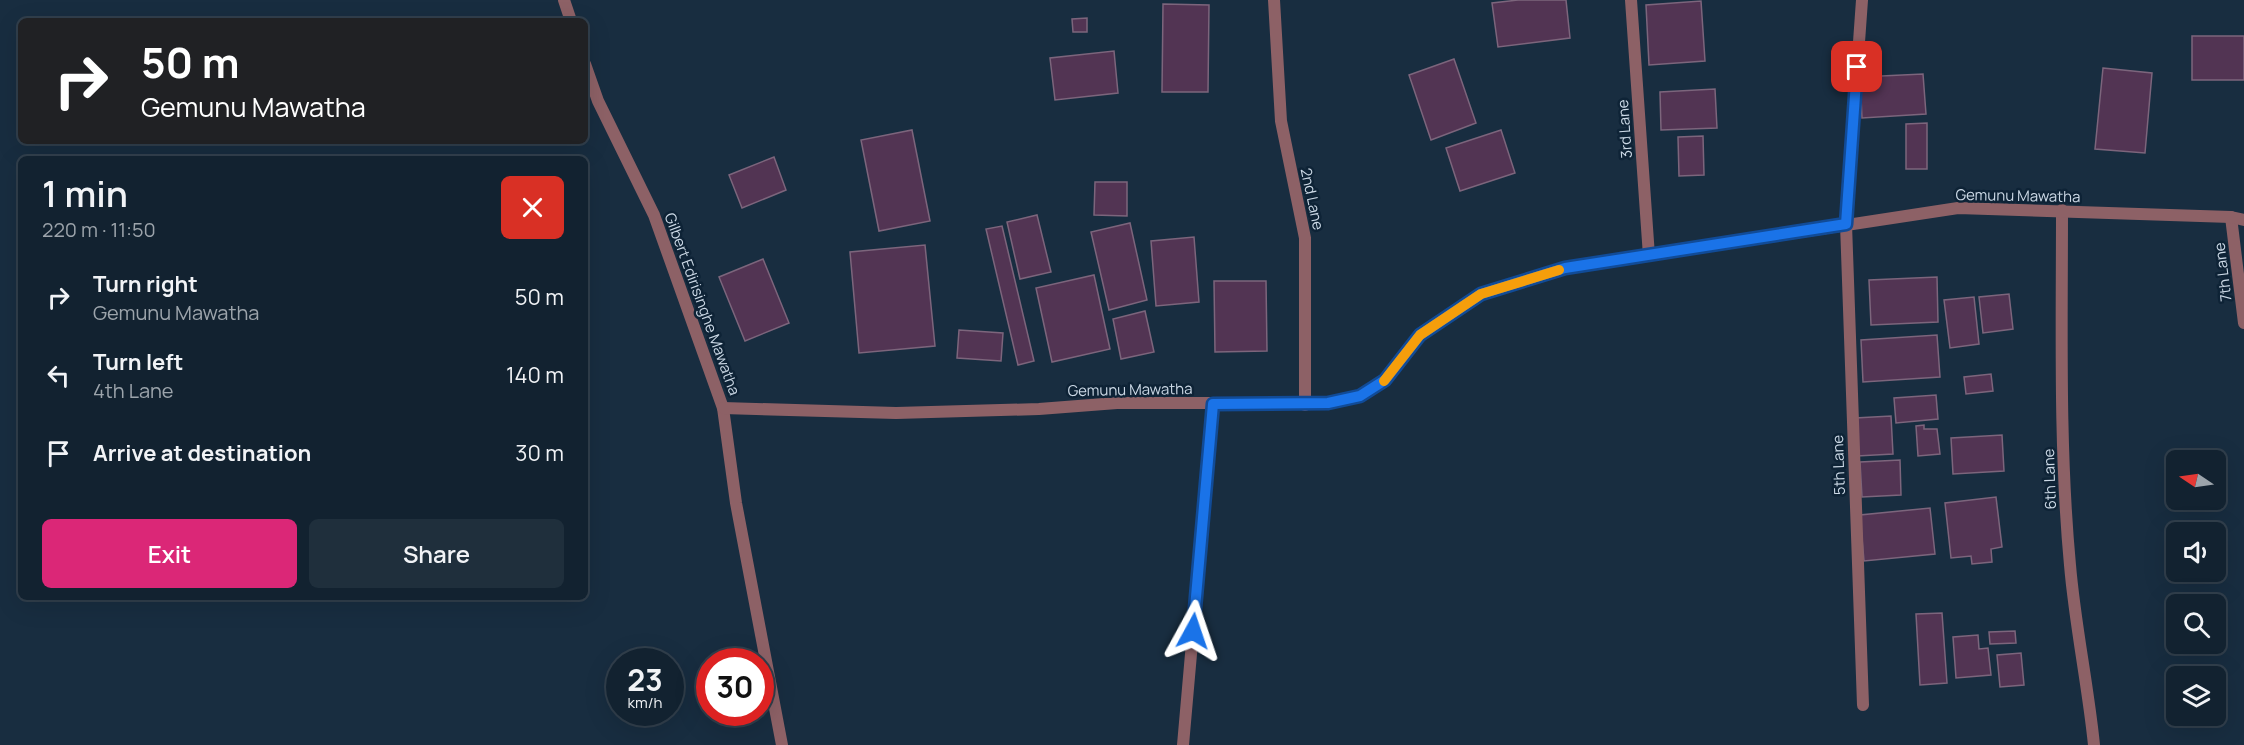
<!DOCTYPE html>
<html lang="en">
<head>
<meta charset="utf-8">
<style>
	body { margin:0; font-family:Manrope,sans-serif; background:#1f2f3c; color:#f1f3f6; height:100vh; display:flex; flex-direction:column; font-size:22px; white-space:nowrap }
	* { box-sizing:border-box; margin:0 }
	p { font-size:20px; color:#9ca4ab }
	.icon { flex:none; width:33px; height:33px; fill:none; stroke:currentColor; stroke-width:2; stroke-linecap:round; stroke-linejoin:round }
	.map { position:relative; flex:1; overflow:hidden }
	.drawer { position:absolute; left:18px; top:156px; width:570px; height:444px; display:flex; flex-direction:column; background:#122230; border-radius:9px; box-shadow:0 6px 24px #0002,0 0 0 2px #313f4c }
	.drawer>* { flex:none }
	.guide { position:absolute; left:18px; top:18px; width:570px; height:126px; border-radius:9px; box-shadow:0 6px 24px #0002,0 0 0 2px #313f4c; background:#202124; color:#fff; overflow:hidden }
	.needle { width:39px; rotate:283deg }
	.controls { position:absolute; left:2166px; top:450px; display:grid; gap:12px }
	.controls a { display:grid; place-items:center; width:60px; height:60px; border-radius:9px; background:#122230; box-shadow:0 6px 24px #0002,0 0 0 2px #313f4c; font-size:30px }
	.speed { position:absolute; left:606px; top:648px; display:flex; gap:12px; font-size:30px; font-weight:700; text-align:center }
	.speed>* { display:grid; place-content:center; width:78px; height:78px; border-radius:50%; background:#122230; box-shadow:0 6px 24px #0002,0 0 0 2px #313f4c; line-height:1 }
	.speed small { font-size:15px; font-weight:400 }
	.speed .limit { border:9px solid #d22; background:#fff; color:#111 }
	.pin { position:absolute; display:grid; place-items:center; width:51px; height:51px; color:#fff; margin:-26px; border-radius:12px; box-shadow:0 3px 9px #0006 }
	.me { position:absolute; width:66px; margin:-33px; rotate:5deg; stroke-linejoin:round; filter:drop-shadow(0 0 4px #0008) }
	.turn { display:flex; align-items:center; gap:21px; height:126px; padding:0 24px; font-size:27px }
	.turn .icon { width:78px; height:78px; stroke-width:2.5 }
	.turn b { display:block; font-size:42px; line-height:51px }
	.round { display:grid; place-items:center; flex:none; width:63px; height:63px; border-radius:9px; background:#1f2f3c }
	.overview { display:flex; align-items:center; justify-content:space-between; height:102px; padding:0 24px }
	h1 { font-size:36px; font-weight:600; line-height:45px }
	.action { display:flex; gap:12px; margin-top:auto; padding:12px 24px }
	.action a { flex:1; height:69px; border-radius:9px; background:#db2777; color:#fff; font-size:24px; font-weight:600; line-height:69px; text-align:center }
	.action a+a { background:#1f2f3c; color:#f1f3f6 }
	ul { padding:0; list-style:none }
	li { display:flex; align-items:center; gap:18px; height:78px; padding:0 24px }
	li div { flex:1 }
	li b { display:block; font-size:22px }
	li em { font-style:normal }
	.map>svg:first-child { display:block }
	.building { fill:#523453; stroke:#7c657c; stroke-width:1.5 }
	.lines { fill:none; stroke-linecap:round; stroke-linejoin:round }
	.minor { stroke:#8d6166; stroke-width:12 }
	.route-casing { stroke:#114b97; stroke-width:15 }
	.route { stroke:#1a73e8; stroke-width:10 }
	.slow { stroke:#f59e0b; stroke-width:10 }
	.labels { text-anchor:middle; stroke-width:5; stroke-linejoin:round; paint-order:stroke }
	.street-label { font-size:15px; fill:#ccd9e6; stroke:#0e2336 }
</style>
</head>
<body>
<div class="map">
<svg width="2244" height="745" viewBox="0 0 2244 745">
	<rect width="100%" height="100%" fill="#182d40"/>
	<!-- building -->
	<g class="building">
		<path d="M1518,0H1566L1570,38L1498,47L1492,3Z"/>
		<path d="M1701,1L1705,61L1649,65L1646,5Z"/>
		<path d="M1163,4L1209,5L1208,92H1162Z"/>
		<path d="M1087,18V32H1073L1072,19Z"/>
		<rect x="2192" y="36" width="52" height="44"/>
		<path d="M1114,51L1118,93L1055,100L1050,58Z"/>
		<path d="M1454,59L1476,123L1431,140L1409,75Z"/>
		<path d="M2103,68L2152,73L2145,153L2095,149Z"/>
		<path d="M1923,74L1926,114L1862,118L1860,77Z"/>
		<path d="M1715,89L1717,128L1661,130L1660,92Z"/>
		<path d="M1927,123V169H1906V124Z"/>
		<path d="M912,130L930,221L879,231L861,140Z"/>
		<path d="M1501,130L1515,173L1460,191L1446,148Z"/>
		<path d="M1703,136L1704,175L1679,176L1678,137Z"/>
		<path d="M774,157L786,190L742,208L729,175Z"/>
		<path d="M1095,182H1127V216L1094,215Z"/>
		<path d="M1037,215L1051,272L1020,279L1007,222Z"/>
		<path d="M1130,223L1147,300L1109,310L1091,232Z"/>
		<path d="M1002,226L1034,361L1018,365L986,229Z"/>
		<path d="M1194,237L1199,302L1156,306L1151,241Z"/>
		<path d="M925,245L935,346L859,353L850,252Z"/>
		<path d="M763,259L789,323L745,341L719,277Z"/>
		<path d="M1094,275L1110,349L1052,362L1036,288Z"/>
		<path d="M1937,277L1938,322L1871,325L1869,280Z"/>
		<path d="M1214,281H1266L1267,351L1215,352Z"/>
		<path d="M2009,294L2013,329L1983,333L1979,297Z"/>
		<path d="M1974,297L1979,344L1950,348L1944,300Z"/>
		<path d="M1145,311L1154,352L1121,359L1113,319Z"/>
		<path d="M959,330L1003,333L1001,361L957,358Z"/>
		<path d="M1937,335L1940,377L1863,382L1861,340Z"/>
		<path d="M1991,374L1993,391L1966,394L1964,377Z"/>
		<path d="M1936,395L1938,419L1896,423L1894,398Z"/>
		<path d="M1891,416L1893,454L1857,456L1855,418Z"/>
		<path d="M1924,425V429H1937L1940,454L1918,456L1916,426Z"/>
		<path d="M2002,435L2004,471L1953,474L1951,438Z"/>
		<path d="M1900,460L1901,495L1862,497L1860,462Z"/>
		<path d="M1996,497L2002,547L1991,549L1992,562L1972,564L1971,556L1951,558L1945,503Z"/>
		<path d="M1930,508L1935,554L1864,561L1860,515Z"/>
		<path d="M1942,613L1947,683L1920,685L1916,614Z"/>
		<path d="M2015,631L2016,643L1990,644L1989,632Z"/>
		<path d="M1978,635L1979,649L1988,648L1991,675L1956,678L1953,637Z"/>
		<path d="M2021,653L2024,685L2000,687L1997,655Z"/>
	</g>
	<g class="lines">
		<!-- minor -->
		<g class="minor">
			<path d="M564,0L571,21"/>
			<path d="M1274,0L1281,121L1305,238V405"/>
			<path d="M1631,0L1649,256"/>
			<path d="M1862,0L1846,224L1863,705"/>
			<path d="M585,64L598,101L654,215L723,408L736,503L782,745"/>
			<path d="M2062,210C2062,328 2059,447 2070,565C2075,625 2088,685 2094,745"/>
			<path d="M2231,217L2244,323"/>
			<path d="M723,408L896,413L1039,409L1117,403H1328L1360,396L1385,380L1420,335L1481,294L1565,268L1958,208L2231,217L2244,220"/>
			<path d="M1183,745L1213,404"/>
		</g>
	</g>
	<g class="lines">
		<defs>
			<path id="route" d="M1193,631L1213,404L1328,403L1360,396L1385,380L1420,335L1481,294L1565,268L1846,224L1857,67"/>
		</defs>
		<!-- route casing -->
		<use href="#route" class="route-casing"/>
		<!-- route -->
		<use href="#route" class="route"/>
		<!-- slow -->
		<path class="slow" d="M1384,381L1420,335L1481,294L1559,270"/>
	</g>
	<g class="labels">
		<!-- street labels -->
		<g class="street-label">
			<text transform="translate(1625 129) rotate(-94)" y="5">3rd Lane</text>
			<text transform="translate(2018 196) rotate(1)" y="5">Gemunu Mawatha</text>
			<text transform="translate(1312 199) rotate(78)" y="5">2nd Lane</text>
			<text transform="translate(2223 272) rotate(-97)" y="5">7th Lane</text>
			<text transform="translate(702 304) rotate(70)" y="5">Gilbert Edirisinghe Mawatha</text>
			<text transform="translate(1130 390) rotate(-1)" y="5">Gemunu Mawatha</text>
			<text transform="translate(1839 465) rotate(-92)" y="5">5th Lane</text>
			<text transform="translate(2050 479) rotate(-92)" y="5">6th Lane</text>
		</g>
	</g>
</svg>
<div class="controls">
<a><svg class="needle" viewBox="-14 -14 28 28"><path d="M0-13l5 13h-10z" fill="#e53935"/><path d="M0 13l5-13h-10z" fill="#9ca4ab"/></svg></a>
<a><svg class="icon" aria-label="sound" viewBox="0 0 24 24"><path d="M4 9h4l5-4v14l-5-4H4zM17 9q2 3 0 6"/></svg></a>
<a><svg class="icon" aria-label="search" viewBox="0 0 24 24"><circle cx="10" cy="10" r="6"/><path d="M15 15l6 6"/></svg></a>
<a><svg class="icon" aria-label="layers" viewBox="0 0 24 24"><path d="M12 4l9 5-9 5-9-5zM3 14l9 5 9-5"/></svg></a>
</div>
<div class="speed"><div>23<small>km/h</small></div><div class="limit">30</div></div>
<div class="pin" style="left:1857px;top:67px;background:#d93025"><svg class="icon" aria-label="arrive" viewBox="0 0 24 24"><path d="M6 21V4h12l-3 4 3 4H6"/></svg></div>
<svg class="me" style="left:1193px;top:631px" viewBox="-20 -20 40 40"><path d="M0-17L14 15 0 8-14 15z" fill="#1a73e8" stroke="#fff" stroke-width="4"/></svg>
<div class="guide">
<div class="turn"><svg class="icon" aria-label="right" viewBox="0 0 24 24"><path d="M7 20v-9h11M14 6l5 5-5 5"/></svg><div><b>50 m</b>Gemunu Mawatha</div></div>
</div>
<section class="drawer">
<div class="overview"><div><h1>1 min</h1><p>220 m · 11:50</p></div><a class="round" style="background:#d93025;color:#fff"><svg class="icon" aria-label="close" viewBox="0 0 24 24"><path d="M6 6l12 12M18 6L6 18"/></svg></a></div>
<ul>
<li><svg class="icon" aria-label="right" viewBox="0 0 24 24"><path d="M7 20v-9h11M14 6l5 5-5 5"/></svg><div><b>Turn right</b><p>Gemunu Mawatha</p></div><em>50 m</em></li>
<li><svg class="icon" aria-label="left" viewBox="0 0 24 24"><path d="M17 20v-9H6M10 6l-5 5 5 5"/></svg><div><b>Turn left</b><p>4th Lane</p></div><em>140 m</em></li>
<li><svg class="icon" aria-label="arrive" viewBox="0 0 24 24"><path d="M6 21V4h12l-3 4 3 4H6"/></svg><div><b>Arrive at destination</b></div><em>30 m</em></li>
</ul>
<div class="action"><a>Exit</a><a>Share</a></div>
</section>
</div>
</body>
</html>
